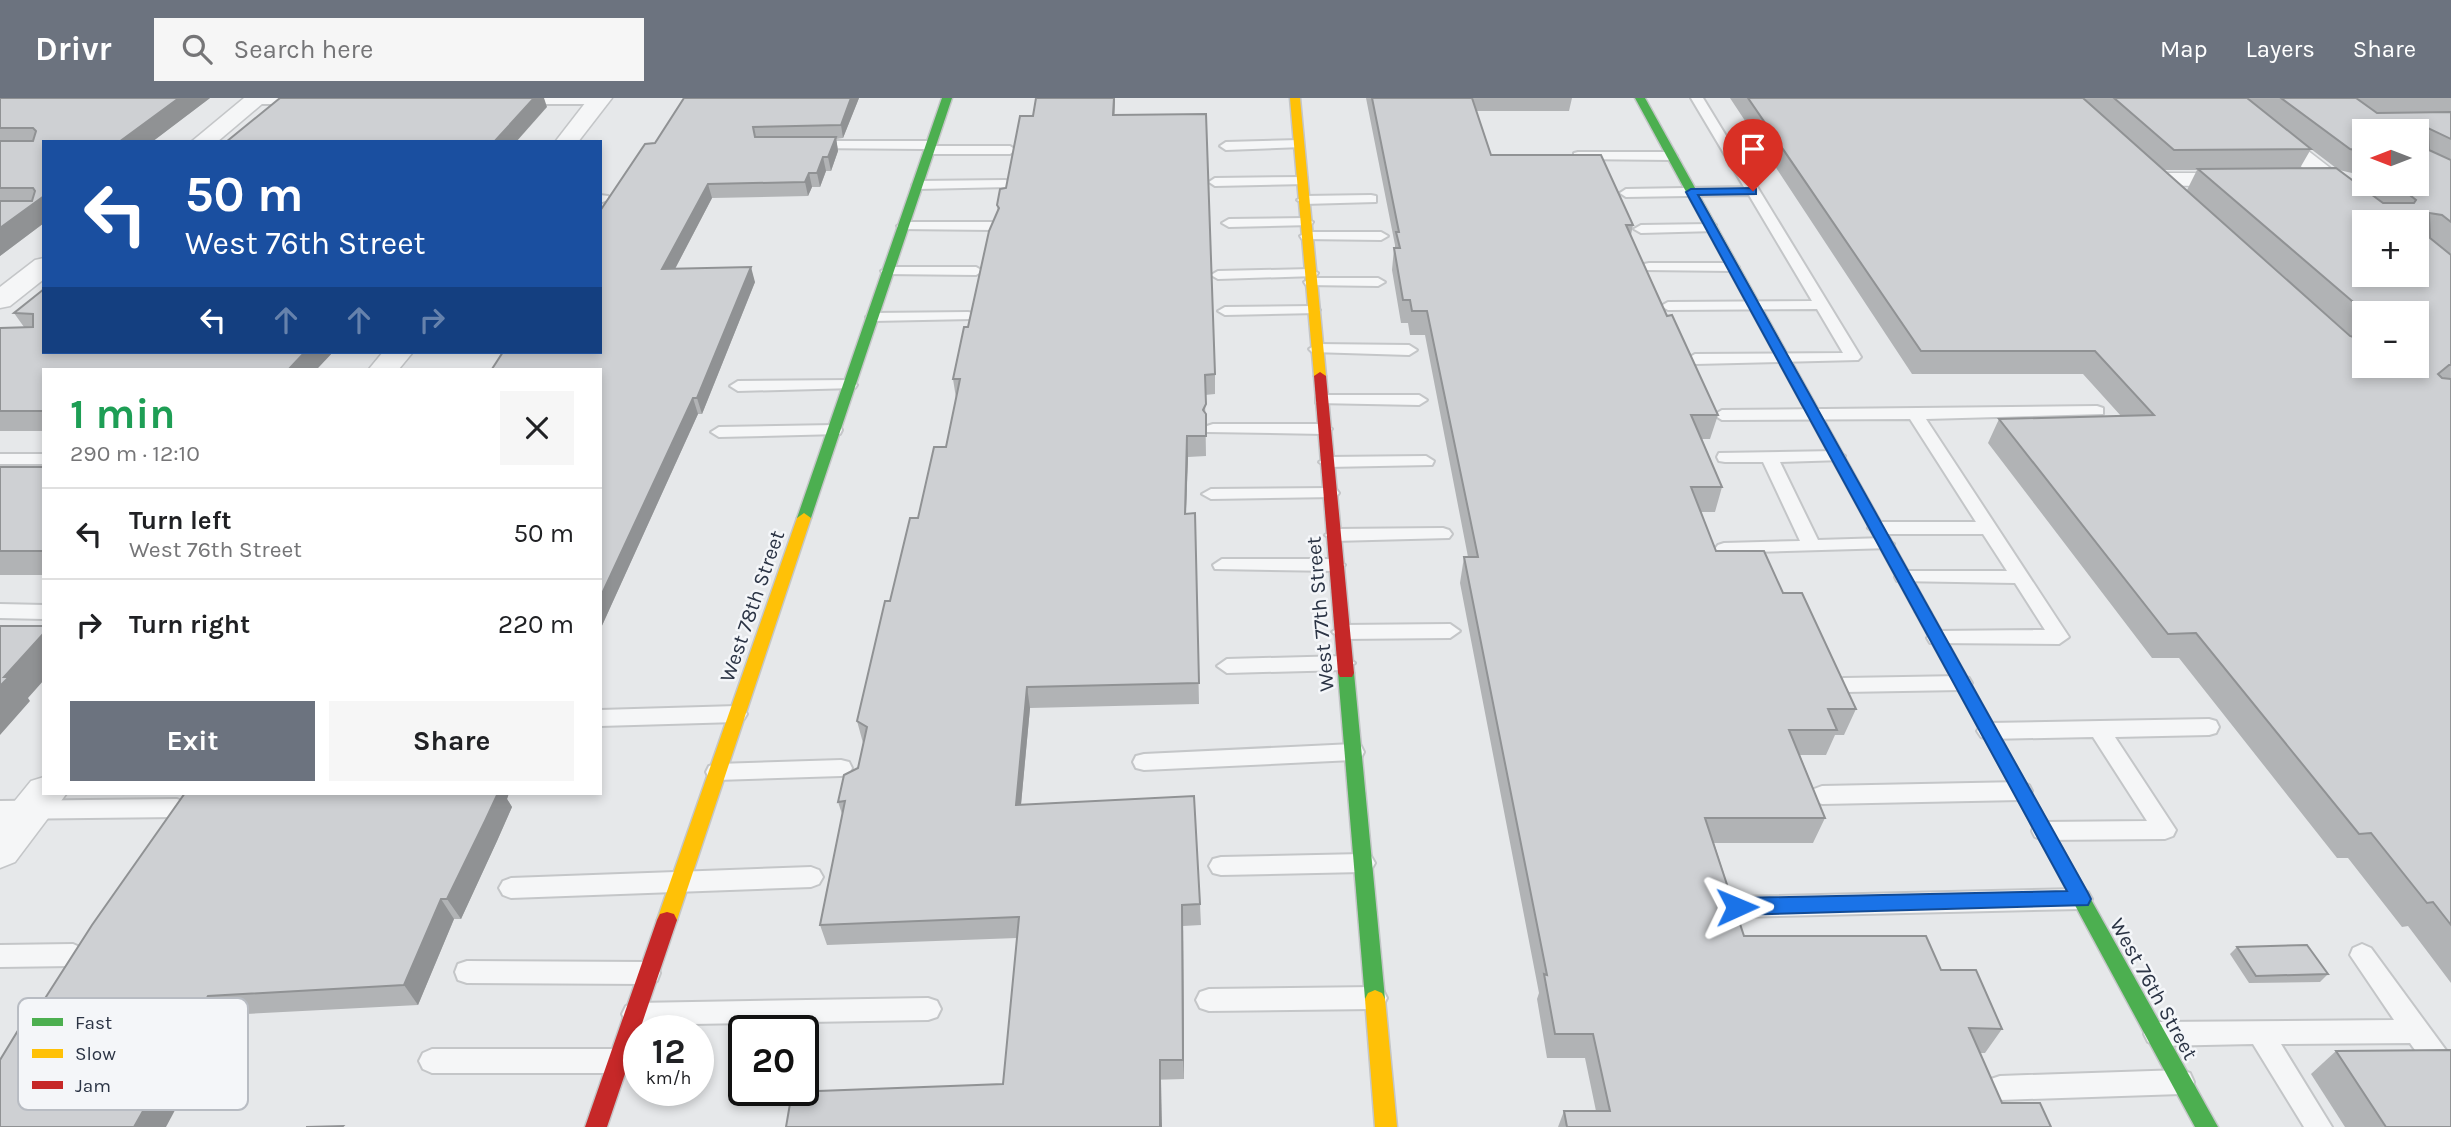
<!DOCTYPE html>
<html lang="en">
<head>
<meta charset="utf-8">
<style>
	body { margin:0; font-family:Karla,sans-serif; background:#f6f6f6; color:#202124; height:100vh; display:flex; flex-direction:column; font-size:26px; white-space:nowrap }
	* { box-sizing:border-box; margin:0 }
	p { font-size:23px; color:#757577 }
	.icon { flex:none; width:38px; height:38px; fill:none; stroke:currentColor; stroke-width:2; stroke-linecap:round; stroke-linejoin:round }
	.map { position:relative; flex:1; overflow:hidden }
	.drawer { position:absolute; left:42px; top:270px; width:560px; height:427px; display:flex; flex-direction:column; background:#fff; border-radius:0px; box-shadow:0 4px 10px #0003 }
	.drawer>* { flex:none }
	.guide { position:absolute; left:42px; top:42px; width:560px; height:214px; border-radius:0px; box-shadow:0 4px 10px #0003; background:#1a4fa0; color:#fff; overflow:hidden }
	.needle { width:46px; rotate:270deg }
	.buttons { position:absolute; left:2352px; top:21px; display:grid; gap:14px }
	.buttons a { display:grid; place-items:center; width:77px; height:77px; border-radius:0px; background:#fff; box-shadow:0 4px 10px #0003; font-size:35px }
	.speed { position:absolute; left:623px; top:917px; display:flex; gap:14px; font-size:35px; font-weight:700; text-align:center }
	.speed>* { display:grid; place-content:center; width:91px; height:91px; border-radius:50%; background:#fff; box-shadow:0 4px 10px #0003; line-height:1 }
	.speed small { font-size:18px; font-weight:400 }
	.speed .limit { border:4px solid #111; border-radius:10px; background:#fff; color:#111 }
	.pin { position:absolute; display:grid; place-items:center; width:60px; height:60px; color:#fff; margin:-72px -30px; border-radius:50% 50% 50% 0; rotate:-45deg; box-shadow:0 0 7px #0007 }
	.pin .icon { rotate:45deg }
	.me { position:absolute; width:77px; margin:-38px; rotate:89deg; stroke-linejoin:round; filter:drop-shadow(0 0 5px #0008) }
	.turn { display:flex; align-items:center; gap:24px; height:147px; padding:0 28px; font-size:32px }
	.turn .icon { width:91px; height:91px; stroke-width:2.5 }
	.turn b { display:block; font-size:49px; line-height:60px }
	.lanes { display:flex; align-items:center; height:66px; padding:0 28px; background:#0003; justify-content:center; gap:35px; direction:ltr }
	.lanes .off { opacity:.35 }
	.round { display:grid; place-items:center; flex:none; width:74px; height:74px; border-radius:0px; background:#f6f6f6 }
	.headline { display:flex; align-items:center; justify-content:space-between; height:119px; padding:0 28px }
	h1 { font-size:42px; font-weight:700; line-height:52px; color:#1e9e55 }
	.cta { display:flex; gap:14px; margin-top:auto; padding:14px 28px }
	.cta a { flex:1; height:80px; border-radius:0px; background:#6c737f; color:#fff; font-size:28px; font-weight:700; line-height:80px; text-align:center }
	.cta a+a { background:#f6f6f6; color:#202124 }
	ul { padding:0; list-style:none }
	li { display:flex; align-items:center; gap:21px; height:91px; padding:0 28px; border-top:2px solid #e0e0e0 }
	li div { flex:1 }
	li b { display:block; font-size:26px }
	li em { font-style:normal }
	header { display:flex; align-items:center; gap:42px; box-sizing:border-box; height:98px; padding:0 35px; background:#6c737f; color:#fff }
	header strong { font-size:33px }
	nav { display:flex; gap:38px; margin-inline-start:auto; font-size:24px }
	.search { width:490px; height:63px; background:#f6f6f6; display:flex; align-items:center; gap:18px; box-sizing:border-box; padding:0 24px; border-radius:0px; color:#757577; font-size:26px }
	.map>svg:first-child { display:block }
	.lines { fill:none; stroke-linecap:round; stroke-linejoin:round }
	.lane-casing { stroke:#c4c6c8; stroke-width:4 }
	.street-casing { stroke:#c4c6c8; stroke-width:3 }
	.fast-casing { stroke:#c4c6c8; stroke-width:3 }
	.slow-casing { stroke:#c4c6c8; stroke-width:3 }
	.jam-casing { stroke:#c4c6c8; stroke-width:3 }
	.lane { fill:#f5f6f7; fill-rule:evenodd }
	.street { fill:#f5f6f7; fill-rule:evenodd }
	.fast { fill:#4caf50; fill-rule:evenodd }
	.slow { fill:#ffc107; fill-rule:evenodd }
	.jam { fill:#c62828; fill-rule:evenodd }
	.wall { fill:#b1b3b5; fill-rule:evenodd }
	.shaded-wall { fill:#909294 }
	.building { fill:#ced0d3; stroke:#909294; stroke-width:2; fill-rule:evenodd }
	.route { fill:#1a73e8; stroke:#114b97; stroke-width:2 }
	.labels { text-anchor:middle; stroke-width:5; stroke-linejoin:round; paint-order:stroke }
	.street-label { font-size:21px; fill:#2b3445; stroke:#f4f6f9 }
	.key { fill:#f4f6f9; stroke:#b8bcc3; stroke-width:2 }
	.key-label { font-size:19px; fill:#2b3445 }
</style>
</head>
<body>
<header>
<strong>Drivr</strong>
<div class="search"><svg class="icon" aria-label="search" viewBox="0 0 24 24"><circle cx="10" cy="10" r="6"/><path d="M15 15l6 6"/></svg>Search here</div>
<nav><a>Map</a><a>Layers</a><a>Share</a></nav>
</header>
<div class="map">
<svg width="2451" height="1029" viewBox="0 0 2451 1029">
	<rect width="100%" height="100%" fill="#e6e8ea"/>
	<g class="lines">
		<defs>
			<g id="lane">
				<path d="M252,0H304L308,3L302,6H254L248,3Z"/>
				<path d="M519,0H601L605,3L599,6H521L515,3Z"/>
				<path d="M1691,0H1703L1861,259L1858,262L1695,266L1687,261L1695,256L1843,255L1817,211L1668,212L1661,208L1668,204L1812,203L1749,97L1626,99L1620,95L1626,91L1744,89Z"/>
				<path d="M1299,42L1303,43V49L1226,52L1220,48L1226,44Z"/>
				<path d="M813,43H931L936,48H1010L1016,52L1010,56H929L924,51L809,50V44Z"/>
				<path d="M1578,54H1671L1677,58L1671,62L1574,61V55Z"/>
				<path d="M1302,79L1307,80V86L1215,88L1209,84L1215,80Z"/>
				<path d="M1005,82L1010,83V89L918,91L912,87L918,83Z"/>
				<path d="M600,97L608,98L610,101L600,105Z"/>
				<path d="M1371,97L1376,98V104L1304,106L1297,102L1304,98Z"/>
				<path d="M1306,120L1313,124L1311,127L1229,129L1222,125L1229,121Z"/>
				<path d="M904,124H992L999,128L992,132L899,131L897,128Z"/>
				<path d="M1711,126L1716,127V133L1641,135L1634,131L1641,127Z"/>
				<path d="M1307,134H1381L1388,138L1381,142L1302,141L1300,138Z"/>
				<path d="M1649,165H1732L1739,169L1732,173L1644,172V166Z"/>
				<path d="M888,169H976L983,173L976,177L883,176L881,173Z"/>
				<path d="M1311,171L1318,175L1316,178L1218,181L1211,177L1218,173Z"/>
				<path d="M1311,180H1378L1385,184L1378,188L1306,187L1304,184Z"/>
				<path d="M1313,208L1320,212L1318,215L1225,217L1218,213L1225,209Z"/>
				<path d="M968,214L973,215V221L873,223L866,219L873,215Z"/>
				<path d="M1317,246L1409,247L1417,252L1409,257L1312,254L1309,251Z"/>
				<path d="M849,282L857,287L855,290L738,293L730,288L738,283Z"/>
				<path d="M1322,297H1419L1427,302L1419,307L1316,305V299Z"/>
				<path d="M2097,308L2103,310V316L1926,321L2069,539L2059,546L1930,545L1927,540L1937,533L2045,532L2015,485L1897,483L1895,479L1897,475L1904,473H2007L1983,436H1877L1868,430L1877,424H1976L1910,321L1722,322L1714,317L1722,312Z"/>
				<path d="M1213,326H1324L1332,331L1324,336L1207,334L1205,331L1207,328Z"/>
				<path d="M834,327L840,328L842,332L840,336L719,339L711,334L719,329Z"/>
				<path d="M1837,353L1845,358L1843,362L1780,364L1818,442L1885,440L1894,446L1891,450L1718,455L1715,451L1718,447L1724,445L1800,443L1763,364H1725L1719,363L1717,359L1719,355Z"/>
				<rect x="0" y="356" width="44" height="10"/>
				<path d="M1426,358L1434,363L1432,367L1327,369L1319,364L1327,359Z"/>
				<path d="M1330,390L1336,391L1339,395L1336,399L1211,401L1202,396L1211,391Z"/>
				<path d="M1443,430L1449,432L1452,436L1449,440L1334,443L1325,437L1334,431Z"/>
				<path d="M1222,461H1336L1345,467L1336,473L1215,471L1213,467Z"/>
				<path d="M0,506L44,507V521L0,520Z"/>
				<path d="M1450,526L1460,533L1450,540L1342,541L1332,534L1342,527Z"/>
				<path d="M1345,558L1355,565L1345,572L1227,575L1217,568L1227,561Z"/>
				<path d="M1962,578L1969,580L1972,585L1969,590L1962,592L1844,594L1837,592L1834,587L1837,582L1844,580Z"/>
				<path d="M737,608L744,611L747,616L744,621L737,624L600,628V612Z"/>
				<path d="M2209,621L2216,623L2219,629L2216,635L2209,637L2115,639L2176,732L2173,738L2165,741L2043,742L2035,739L2032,733L2035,727L2043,724L2147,723L2093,639L1988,641L1981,639L1977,633L1981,627L1988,625Z"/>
				<path d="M1353,646L1361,648L1364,654L1361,660L1353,662L1144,672L1136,670L1133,664L1136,658L1144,656Z"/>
				<path d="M841,662L849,664L852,670L849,676L841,678L717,682L709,680L706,674L709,668L717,666Z"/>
				<path d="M2021,684L2029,687L2032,693L2029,699L2021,702L1822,706L1814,703L1811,697L1814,691L1822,688Z"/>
				<path d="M177,701L185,704L188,710L185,716L177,719L0,721V703Z"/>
				<path d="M1363,756L1371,758L1375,765L1371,772L1363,774L1221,777L1213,775L1209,768L1213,761L1221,759Z"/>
				<path d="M811,769L819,772L823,779L819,786L811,789L511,800L503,797L499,790L503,783L511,780Z"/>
				<path d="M2080,791L2088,794L2092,801L2088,808L2080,811L1737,819L1729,816L1725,809L1729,802L1737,799Z"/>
				<path d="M73,846L82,850L85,857L82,864L73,868L0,869V847Z"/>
				<path d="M2362,846L2371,850L2451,959V980L2444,983L2435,980L2410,945L2281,946L2332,1029H2304L2253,946L2157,948L2148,944L2144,936L2148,928L2157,924L2394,922L2350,857L2353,850Z"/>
				<path d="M467,863L648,864L657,867L660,875L657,883L648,886L467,885L458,882L455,874L458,866Z"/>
				<path d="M1374,889L1383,892L1387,900L1383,908L1374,911L1209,913L1200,910L1196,902L1200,894L1209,891Z"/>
				<path d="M928,900L937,903L941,911L937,919L928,922L635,927L626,924L622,916L626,908L635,905Z"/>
				<path d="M432,951H618L627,955L631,963L627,971L618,975H432L423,971L419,963L423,955Z"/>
				<path d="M2181,972L2190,975L2194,984L2190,993L2181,996L2000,1002L1991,999L1987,990L1991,981L2000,978Z"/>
			</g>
			<g id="street">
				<path d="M244,0H269L217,44H191Z"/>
				<path d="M589,0H612L578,44H555Z"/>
				<path d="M2215,0H2240L2400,124H2371Z"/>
				<path d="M2160,75H2240L2249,77L2252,82L2249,87L2240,89L2151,87L2148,82L2151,77Z"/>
				<path d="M44,160V181L10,208L0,210V189L35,162Z"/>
				<path d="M383,254H413L399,271H369Z"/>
				<path d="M44,679V695H67L15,764L0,770V721L31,683Z"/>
			</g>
			<g id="fast">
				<path d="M942,0H952L811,420L804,425L799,423L797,420Z"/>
				<path d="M1635,0H1645L1931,514L1929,518L1923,519L1915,514Z"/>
				<path d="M1346,569L1352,571L1354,575L1385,901L1382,907L1375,910L1368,907L1365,901L1338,575L1340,571Z"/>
				<path d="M2040,719L2046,721L2218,1029H2195L2031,726L2034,721Z"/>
			</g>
			<g id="slow">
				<path d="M1290,0H1300L1326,278L1320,282L1314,278Z"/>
				<path d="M804,415L811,420L677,822L674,828L667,830L660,828L657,822L797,420Z"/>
				<path d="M1375,892L1382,895L1385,901L1397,1029H1375L1365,901L1368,895Z"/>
			</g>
			<g id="jam">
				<path d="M1320,274L1326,278L1354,575L1352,579H1340L1338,575L1314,278Z"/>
				<path d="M1923,509L1931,514L2046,721L2049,726L2046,731L2040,733L2034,731L1915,514Z"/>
				<path d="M667,814L674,816L677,822L607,1029H585L657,822L660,816Z"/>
			</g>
		</defs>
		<!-- lane casing -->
		<use href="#lane" class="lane-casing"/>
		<!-- street casing -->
		<use href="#street" class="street-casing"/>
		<!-- fast casing -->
		<use href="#fast" class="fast-casing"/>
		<!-- slow casing -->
		<use href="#slow" class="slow-casing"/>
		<!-- jam casing -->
		<use href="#jam" class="jam-casing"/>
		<!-- lane -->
		<use href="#lane" class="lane"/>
		<!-- street -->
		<use href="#street" class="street"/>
		<!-- fast -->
		<use href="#fast" class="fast"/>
		<!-- slow -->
		<use href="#slow" class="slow"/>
		<!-- jam -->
		<use href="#jam" class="jam"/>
	</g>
	<!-- wall -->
	<g class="wall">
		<path d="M0,0H210L0,158Z"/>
		<path d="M684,0H859L843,40L836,41L838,53L831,73H826L820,89H812L808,98L712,100L675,171L755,184L702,316H698L600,532V271L655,45Z"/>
		<path d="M1366,0H1572L1569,13H1476L1491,57L1633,127L1631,137L1667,218L1718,317L1710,341H1702L1722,389L1715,414H1701L1716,453L1783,495L1856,611L1844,637H1835L1826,657H1800L1825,720L1813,745H1714L1744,838L1941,872L2002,931L1985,955H1980L2002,1005L2051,1029H1558L1564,1013H1596L1585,960H1547L1537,901L1539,895L1460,485L1464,459H1468L1425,237H1410L1408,225H1401L1392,172L1394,150H1395V147Z"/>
		<path d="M1730,0H2083L2350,238H2351L2187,92L2197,72H2164L2083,0H2451V885L2408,828L2402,829L2348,760H2337L2179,560H2152L1988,345L1999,321L2121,318L2083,276H1912ZM2364,33H2417V86H2364ZM2311,51L2336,70H2300ZM2339,72L2352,75L2354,83ZM2364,124H2417V177H2364ZM2364,215H2417V268H2364Z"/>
		<path d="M1115,17L1215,276V296L1205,297L1206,358L1188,359L1186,416L1195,415L1199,606L1030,610L1021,706L1200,806L1201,827L1183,828L1184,981L1003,986L1017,840L827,847L820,827L842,716L838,704L858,670L863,645L857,623L890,503L918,420L946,349L956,300L953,281L968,229L998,114L997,107L1006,90Z"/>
		<path d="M44,191L333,254L317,271H44V333H0V230L24,229L14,215Z"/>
		<rect x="0" y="369" width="44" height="108"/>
		<path d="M185,695H509L507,701L512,709L497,743L461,821H454L418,907L226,917L35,916Z"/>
		<path d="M2237,849L2328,876L2320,884L2249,885L2230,856Z"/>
		<path d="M2336,953L2451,1029H2345L2311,976Z"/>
	</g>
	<!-- shaded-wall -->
	<g class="shaded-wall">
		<path d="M179,0H210L152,44H119Z"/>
		<path d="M534,0H544L547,9L516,44H494Z"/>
		<path d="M851,0H859L843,40L841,27Z"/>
		<path d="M1114,0H1115L1114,34L1113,17Z"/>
		<path d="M836,39L838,53L831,73L828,59Z"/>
		<path d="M823,59L826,73L820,89L817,75Z"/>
		<path d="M809,75L812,89L808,98L805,84Z"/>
		<path d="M708,86L712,100L667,186L662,171Z"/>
		<path d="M44,98V125L0,158V130Z"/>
		<path d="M751,169L755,184L702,316L697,300Z"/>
		<path d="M305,254H333L317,271H289Z"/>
		<path d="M693,300L698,316L600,532V500Z"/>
		<path d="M1187,338L1188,359L1185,436V416Z"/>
		<path d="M44,535V582L28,600L30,603L0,637V588L4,579Z"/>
		<path d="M1027,589L1030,610L1019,728L1016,707Z"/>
		<path d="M494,695H509L507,701L512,709L497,743L461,821L447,801Z"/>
		<path d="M441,801L454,821L418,907L404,887Z"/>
		<path d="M1182,807L1183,828L1184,981L1183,962Z"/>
		<path d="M208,898L226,917L166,1029H134Z"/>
		<path d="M1160,962L1161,982L1162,1029H1160Z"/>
	</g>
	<!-- building -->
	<g class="building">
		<path d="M0,0H179L119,44H44V98L0,130V103H32L35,93L33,90H0V43H33L36,33L33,30H0Z"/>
		<path d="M280,0H534L494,44H226Z"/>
		<path d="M684,0H851L841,27L753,29L755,39H836L828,59H823L817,75H809L805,84L708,86L662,171L751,169L697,300H693L600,500V271H492L503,254H600V113L645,46L655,45Z"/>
		<path d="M1036,0H1114L1113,17L1206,16L1215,276L1205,277L1206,306L1203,312L1206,316V338H1187L1185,416L1195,415L1199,585L1027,589L1016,707L1194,698L1200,806L1182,807L1183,962H1160V1029H786L792,994L1003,986L1019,819L820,827L845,703L838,704L844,677L858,670L867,629L857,623L885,503H890L910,420H918L934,349H946L960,281H953L964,229H968L989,133L999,110L997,107L1000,91L1006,90L1020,18H1033Z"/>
		<path d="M1372,0H1472L1491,57H1601L1633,127H1626L1667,218L1672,217L1718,317H1691L1722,389H1691L1716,453H1764L1783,495H1802L1856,611H1828L1837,632H1789L1825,720H1705L1744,838H1926L1941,872H1976L2002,931L1969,930L2002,1005H2040L2051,1029H1567L1564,1013H1610L1593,936H1555L1544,876L1547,877L1464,459H1478L1427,213H1412L1410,202H1403L1394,150H1400L1396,134H1399Z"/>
		<path d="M1748,0H2083L2350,238L2361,242L2364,241V268H2417V215H2366L2198,71L2336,70L2383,105H2414L2416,102L2396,86H2417V33H2364V54L2350,51L2281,0H2356L2377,15L2451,14V41L2428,30L2429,52L2451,62V124L2442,117L2429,115L2430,140L2451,157V267H2449L2438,276L2442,280L2451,281V827L2433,804L2427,805L2371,735L2359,736L2196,535L2168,536L1999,321L2154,317L2095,253H1921ZM2364,124H2417V177H2364Z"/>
		<path d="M2114,0H2247L2311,51L2174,52Z"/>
		<path d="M44,191V254H305L289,271H44V313H0V230L33,229V216L14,215Z"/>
		<rect x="0" y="369" width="44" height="84"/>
		<path d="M0,528H44V535L4,579H9L0,588Z"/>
		<path d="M185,695H498L485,723L447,801H441L404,887L208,898L134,1029H0V962L28,916H35L92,827Z"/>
		<path d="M2307,847L2328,876L2256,878L2237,849Z"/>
		<path d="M2451,952V1029H2386L2336,953Z"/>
		<path d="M343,1028L342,1029H306Z"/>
	</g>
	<!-- route -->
	<path class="route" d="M1753,90L1756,91V96L1698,97L2088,795L2091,801L2088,807L1737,817L1730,814L1727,809L1730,803L1737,800L2067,793L1686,94L1691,91Z"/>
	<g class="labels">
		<!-- street labels -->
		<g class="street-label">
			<text transform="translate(752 508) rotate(-71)" y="7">West 78th Street</text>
			<text transform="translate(1320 516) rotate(-95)" y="7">West 77th Street</text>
			<text transform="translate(2154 891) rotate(61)" y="7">West 76th Street</text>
		</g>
	</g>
	<!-- legend -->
	<rect x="18" y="900" width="230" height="112" rx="10" class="key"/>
	<rect x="32" y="920" width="31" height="8" fill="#4caf50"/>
	<rect x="32" y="951" width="31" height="9" fill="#ffc107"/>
	<rect x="32" y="983" width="31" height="8" fill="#c62828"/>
	<g class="key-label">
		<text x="75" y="931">Fast</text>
		<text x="75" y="962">Slow</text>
		<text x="75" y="994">Jam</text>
	</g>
</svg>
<div class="buttons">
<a><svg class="needle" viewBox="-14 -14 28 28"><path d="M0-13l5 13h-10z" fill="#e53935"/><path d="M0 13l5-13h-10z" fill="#757577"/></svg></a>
<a>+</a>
<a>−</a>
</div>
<div class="speed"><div>12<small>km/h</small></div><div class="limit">20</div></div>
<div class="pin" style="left:1753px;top:93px;background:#d93025"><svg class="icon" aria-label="arrive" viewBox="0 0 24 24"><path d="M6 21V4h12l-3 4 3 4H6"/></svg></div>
<svg class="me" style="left:1737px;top:809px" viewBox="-20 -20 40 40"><path d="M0-17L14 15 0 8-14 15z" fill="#1a73e8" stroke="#fff" stroke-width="4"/></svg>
<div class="guide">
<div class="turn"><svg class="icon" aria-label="left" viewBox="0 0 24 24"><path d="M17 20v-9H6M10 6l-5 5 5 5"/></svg><div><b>50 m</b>West 76th Street</div></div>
<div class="lanes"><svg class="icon" aria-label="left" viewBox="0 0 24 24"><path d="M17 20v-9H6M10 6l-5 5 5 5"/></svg><svg class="icon off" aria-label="ahead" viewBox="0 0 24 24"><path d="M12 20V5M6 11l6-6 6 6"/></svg><svg class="icon off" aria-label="ahead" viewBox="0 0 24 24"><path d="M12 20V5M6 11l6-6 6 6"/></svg><svg class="icon off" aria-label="right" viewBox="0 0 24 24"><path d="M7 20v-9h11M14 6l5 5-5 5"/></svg></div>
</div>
<section class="drawer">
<div class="headline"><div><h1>1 min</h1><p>290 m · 12:10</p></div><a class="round"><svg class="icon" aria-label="close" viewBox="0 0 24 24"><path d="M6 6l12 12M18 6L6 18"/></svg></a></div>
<ul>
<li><svg class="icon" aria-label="left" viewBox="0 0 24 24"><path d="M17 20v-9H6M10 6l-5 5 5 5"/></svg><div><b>Turn left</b><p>West 76th Street</p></div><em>50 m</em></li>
<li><svg class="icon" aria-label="right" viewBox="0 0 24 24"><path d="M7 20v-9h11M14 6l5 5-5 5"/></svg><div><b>Turn right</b></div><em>220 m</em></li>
</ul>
<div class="cta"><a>Exit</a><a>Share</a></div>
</section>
</div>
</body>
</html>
